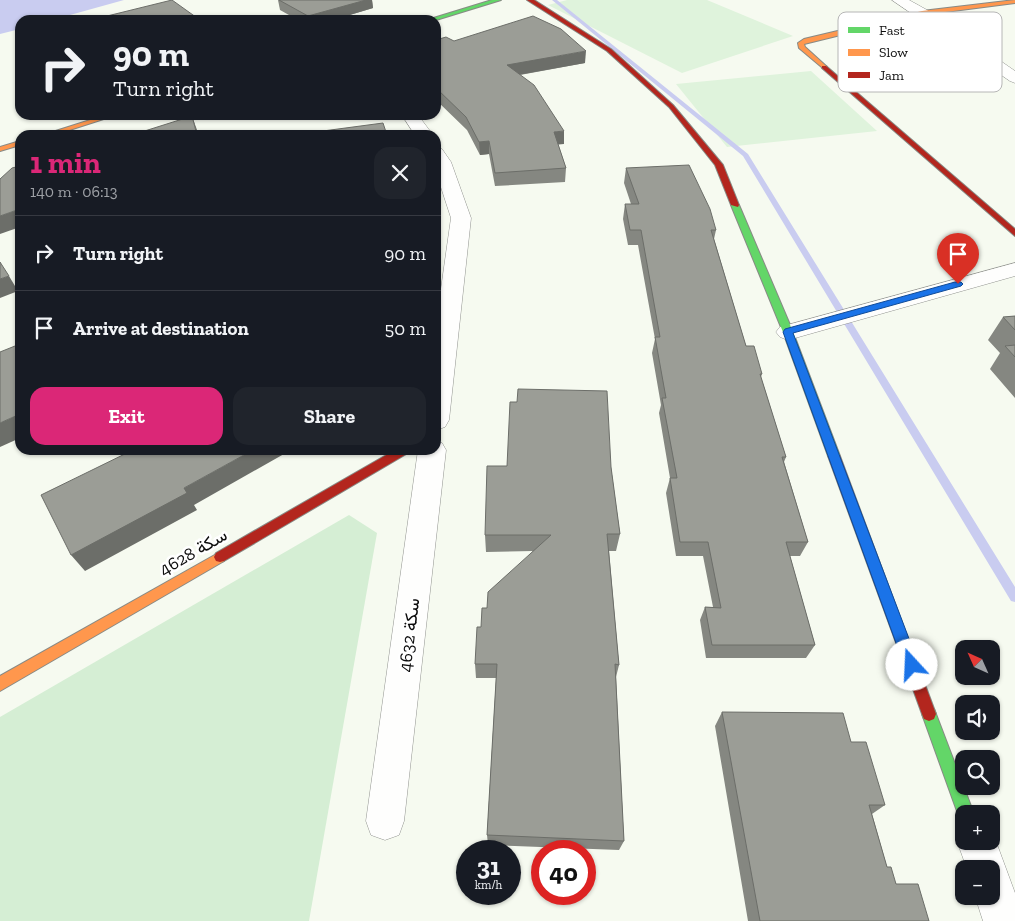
<!DOCTYPE html>
<html lang="en">
<head>
<meta charset="utf-8">
<style>
	body { margin:0; font-family:"Zilla Slab",Vazirmatn,serif; background:#20242c; color:#f1f3f6; height:100vh; display:flex; flex-direction:column; font-size:19px; white-space:nowrap }
	* { box-sizing:border-box; margin:0 }
	p { font-size:16px; color:#9ea1a6 }
	.icon { flex:none; width:28px; height:28px; fill:none; stroke:currentColor; stroke-width:2; stroke-linecap:round; stroke-linejoin:round }
	.map { position:relative; flex:1; overflow:hidden }
	.panel { position:absolute; left:15px; top:130px; width:426px; height:325px; display:flex; flex-direction:column; background:#171b24; border-radius:15px; box-shadow:0 1px 4px #0004 }
	.panel>* { flex:none }
	.banner { position:absolute; left:15px; top:15px; width:426px; height:105px; border-radius:15px; box-shadow:0 1px 4px #0004; background:#171b24; color:#f1f3f6; overflow:hidden }
	.needle { width:32px; rotate:315deg }
	.tools { position:absolute; left:955px; top:640px; display:grid; gap:10px }
	.tools a { display:grid; place-items:center; width:45px; height:45px; border-radius:10px; background:#171b24; box-shadow:0 1px 4px #0004; font-size:25px }
	.speed { position:absolute; left:456px; top:840px; display:flex; gap:10px; font-size:25px; font-weight:700; text-align:center }
	.speed>* { display:grid; place-content:center; width:65px; height:65px; border-radius:50%; background:#171b24; box-shadow:0 1px 4px #0004; line-height:1 }
	.speed small { font-size:12px; font-weight:400 }
	.speed .limit { border:8px solid #d22; background:#fff; color:#111 }
	.pin { position:absolute; display:grid; place-items:center; width:42px; height:42px; color:#fff; margin:-51px -21px; border-radius:50% 50% 50% 0; rotate:-45deg; box-shadow:0 0 5px #0007 }
	.pin .icon { rotate:45deg }
	.me { position:absolute; width:55px; margin:-28px; rotate:340deg; stroke-linejoin:round; filter:drop-shadow(0 0 4px #0008) }
	.turn { display:flex; align-items:center; gap:18px; height:105px; padding:0 15px; font-size:22px }
	.turn .icon { width:65px; height:65px; stroke-width:2.5 }
	.turn b { display:block; font-size:35px; line-height:42px }
	.round { display:grid; place-items:center; flex:none; width:52px; height:52px; border-radius:15px; background:#20242c }
	.summary { display:flex; align-items:center; justify-content:space-between; height:85px; padding:0 15px }
	h1 { font-size:30px; font-weight:700; line-height:38px; color:#db2777 }
	.action { display:flex; gap:10px; margin-top:auto; padding:10px 15px }
	.action a { flex:1; height:58px; border-radius:15px; background:#db2777; color:#fff; font-size:20px; font-weight:700; line-height:58px; text-align:center }
	.action a+a { background:#20242c; color:#f1f3f6 }
	ul { padding:0; list-style:none }
	li { display:flex; align-items:center; gap:15px; height:75px; padding:0 15px; border-top:1px solid #363941 }
	li div { flex:1 }
	li b { display:block; font-size:19px }
	li em { font-style:normal }
	.map>svg:first-child { display:block }
	.green { fill:#d5eed4 }
	.pitch { fill:#dff3dc }
	.water { fill:#c9ccf0 }
	.lines { fill:none; stroke-linecap:round; stroke-linejoin:round }
	.stream { fill:#c9ccf0; fill-rule:evenodd }
	.street-casing { stroke:#91938f; stroke-width:1 }
	.fast-casing { stroke:#888a85; stroke-width:2 }
	.slow-casing { stroke:#888a85; stroke-width:2 }
	.jam-casing { stroke:#888a85; stroke-width:2 }
	.street { fill:#fefefd; fill-rule:evenodd }
	.fast { fill:#63d668; fill-rule:evenodd }
	.slow { fill:#ff974d; fill-rule:evenodd }
	.jam { fill:#b3261e; fill-rule:evenodd }
	.wall { fill:#858781 }
	.shaded-wall { fill:#6c6e69 }
	.building { fill:#9b9d96; stroke:#6c6e69 }
	.route { fill:#1a73e8; stroke:#114b97 }
	.labels { text-anchor:middle; stroke-width:5; stroke-linejoin:round; paint-order:stroke }
	.street-label { font-size:18px; fill:#0c0c0c; stroke:#fff }
	.key { fill:#fff; stroke:#b6b6b6; stroke-width:1 }
	.key-label { font-size:14px; fill:#0c0c0c }
</style>
</head>
<body>
<div class="map">
<svg width="1015" height="921" viewBox="0 0 1015 921">
	<rect width="100%" height="100%" fill="#f6faf0"/>
	<!-- green -->
	<path class="green" d="M349,515L377,533L309,921H0V717Z"/>
	<!-- pitch -->
	<g class="pitch">
		<path d="M567,0H707L793,36L682,73L548,5Z"/>
		<path d="M811,71L877,131L727,147L676,84Z"/>
	</g>
	<!-- water -->
	<path class="water" d="M0,0H124L52,20H20V29L0,34Z"/>
	<g class="lines">
		<!-- stream -->
		<path class="stream" d="M552,0H557L748,154L1015,587V602L1011,601L743,156Z"/>
		<defs>
			<g id="street">
				<path d="M892,0H909L927,10L1015,71V83L1010,81Z"/>
				<path d="M402,115H418L433,135H415Z"/>
				<path d="M436,148L442,149L451,162L471,218L449,420L445,427L436,430V324L451,218L436,172Z"/>
				<path d="M1015,263V276L788,340L780,337L776,332L780,327Z"/>
				<path d="M436,441L442,443L446,450L404,821L399,835L385,840L371,835L366,821L418,450H436Z"/>
				<path d="M964,827V841H991V828L1015,893V921H983L975,896H991V869H967L957,841Z"/>
			</g>
			<g id="fast">
				<path d="M492,0H501L436,20H427Z"/>
				<path d="M732,203L739,205L793,332L840,456L838,459H830L828,456L783,332L731,205Z"/>
				<path d="M929,707L934,709L936,714L974,814H964V821L960,820L958,814L922,714L924,709Z"/>
			</g>
			<g id="slow">
				<path d="M1015,0V3L922,15L804,44L805,47L826,66L827,67L824,69L799,48L798,43L804,39L922,11Z"/>
				<path d="M106,115H116L54,135H43Z"/>
				<path d="M20,141V145L0,151V147Z"/>
				<path d="M220,552L224,553L226,557L224,561L0,691V676Z"/>
			</g>
			<g id="jam">
				<path d="M527,0H534L611,49L673,105L723,165L739,205L738,207L731,205L715,165L669,107L607,51Z"/>
				<path d="M822,66H826L1015,229V236L822,68Z"/>
				<path d="M395,450H410L408,453L224,561L220,562L216,561L214,557L216,553Z"/>
				<path d="M834,452L840,456L936,714L934,719L929,721L924,719L922,714L828,456Z"/>
			</g>
		</defs>
		<!-- street casing -->
		<use href="#street" class="street-casing"/>
		<!-- fast casing -->
		<use href="#fast" class="fast-casing"/>
		<!-- slow casing -->
		<use href="#slow" class="slow-casing"/>
		<!-- jam casing -->
		<use href="#jam" class="jam-casing"/>
		<!-- street -->
		<use href="#street" class="street"/>
		<!-- fast -->
		<use href="#fast" class="fast"/>
		<!-- slow -->
		<use href="#slow" class="slow"/>
		<!-- jam -->
		<use href="#jam" class="jam"/>
	</g>
	<!-- wall -->
	<g class="wall">
		<path d="M278,0H372L373,8L333,20H298L280,10Z"/>
		<path d="M436,40L454,41L585,63L520,75L564,144H558L566,168L565,182L495,186L489,154L480,155L467,130L436,100Z"/>
		<path d="M626,168L716,230L714,239L746,346L762,374L761,377L786,457L784,462L808,542L800,556H790L815,645L806,658H706L700,620L705,607H713L703,556H676L666,493L670,478L659,413L661,405L652,353L655,339L638,245H628L623,219L625,204H631L624,183Z"/>
		<path d="M1015,316V398L990,369L1000,353L988,340L1003,317Z"/>
		<path d="M517,402L611,467L620,534L616,551H609L619,665L616,677L624,841L619,850L488,845L487,835L496,678H476L475,664L481,627L487,608L533,551L486,552L485,535L507,466Z"/>
		<path d="M722,712L851,742L885,805L872,814L887,867L896,884L929,921H748L715,726Z"/>
	</g>
	<!-- shaded-wall -->
	<g class="shaded-wall">
		<path d="M366,0H372L373,8L333,20H308V16Z"/>
		<path d="M586,51L585,63L507,77V65Z"/>
		<path d="M192,116L197,130L198,135H197Z"/>
		<path d="M564,131V144L553,145L554,132Z"/>
		<path d="M489,141V154L480,155L479,142Z"/>
		<path d="M20,209V227L0,234V216Z"/>
		<path d="M9,276L18,291L0,298V279Z"/>
		<path d="M20,414V438L0,447V423Z"/>
		<path d="M253,450H291L194,505L197,510L85,571L71,555L184,488Z"/>
	</g>
	<!-- building -->
	<g class="building">
		<path d="M172,0L200,20H101L99,18Z"/>
		<path d="M279,0H366L308,16Z"/>
		<path d="M533,16L561,29L586,51L507,65L534,85L564,131L554,132L566,168L495,173L489,141L479,142L466,117L436,88V40L446,37L454,41Z"/>
		<path d="M192,116L197,135H132Z"/>
		<path d="M383,123L386,132H388L390,135H293Z"/>
		<path d="M689,165L710,209L716,230H711L746,346H754L762,374H760L786,457H782L808,542H786L815,645H712L705,607L721,608L708,542H680L670,478H677L662,398H666L655,337H660L641,230H630L625,204H639L626,168Z"/>
		<path d="M20,166V209L0,216V179L12,168Z"/>
		<path d="M0,262L9,276L0,279Z"/>
		<path d="M1015,316V330L1003,317Z"/>
		<path d="M20,344V414L0,423V352Z"/>
		<path d="M1015,345V357L1005,346Z"/>
		<path d="M518,389L607,391L611,467L620,534H607L619,665L615,664L624,841L487,835L497,664H475L477,627H481L482,608H487L488,592L551,535H485L487,466H507L510,402H517Z"/>
		<path d="M133,450H253L184,488L187,493L71,555L41,495Z"/>
		<path d="M722,712L843,713L851,742H866L885,805H869L887,867H891L896,884H918L929,921H760Z"/>
	</g>
	<!-- route -->
	<path class="route" d="M955,282H961L963,284L961,286L793,333L919,665L916,670L912,672L907,670L904,665L783,332L785,329Z"/>
	<g class="labels">
		<!-- street labels -->
		<g class="street-label">
			<text transform="translate(193 552) rotate(-30)" y="6">سكة 4628</text>
			<text transform="translate(409 635) rotate(-83)" y="6">سكة 4632</text>
		</g>
	</g>
	<!-- legend -->
	<rect x="838" y="12" width="164" height="80" rx="8" class="key"/>
	<rect x="848" y="27" width="22" height="6" fill="#63d668"/>
	<rect x="848" y="49" width="22" height="7" fill="#ff974d"/>
	<rect x="848" y="72" width="22" height="6" fill="#b3261e"/>
	<g class="key-label">
		<text x="879" y="35">Fast</text>
		<text x="879" y="57">Slow</text>
		<text x="879" y="80">Jam</text>
	</g>
</svg>
<div class="tools">
<a><svg class="needle" viewBox="-14 -14 28 28"><path d="M0-13l5 13h-10z" fill="#e53935"/><path d="M0 13l5-13h-10z" fill="#9ea1a6"/></svg></a>
<a><svg class="icon" aria-label="sound" viewBox="0 0 24 24"><path d="M4 9h4l5-4v14l-5-4H4zM17 9q2 3 0 6"/></svg></a>
<a><svg class="icon" aria-label="search" viewBox="0 0 24 24"><circle cx="10" cy="10" r="6"/><path d="M15 15l6 6"/></svg></a>
<a>+</a>
<a>−</a>
</div>
<div class="speed"><div>31<small>km/h</small></div><div class="limit">40</div></div>
<div class="pin" style="left:958px;top:284px;background:#d93025"><svg class="icon" aria-label="arrive" viewBox="0 0 24 24"><path d="M6 21V4h12l-3 4 3 4H6"/></svg></div>
<svg class="me" style="left:912px;top:665px" viewBox="-20 -20 40 40"><circle r="19" fill="#fff"/><path d="M0-13L10 11 0 6-10 11z" fill="#1a73e8"/></svg>
<div class="banner">
<div class="turn"><svg class="icon" aria-label="right" viewBox="0 0 24 24"><path d="M7 20v-9h11M14 6l5 5-5 5"/></svg><div><b>90 m</b>Turn right</div></div>
</div>
<section class="panel">
<div class="summary"><div><h1>1 min</h1><p>140 m · 06:13</p></div><a class="round"><svg class="icon" aria-label="close" viewBox="0 0 24 24"><path d="M6 6l12 12M18 6L6 18"/></svg></a></div>
<ul>
<li><svg class="icon" aria-label="right" viewBox="0 0 24 24"><path d="M7 20v-9h11M14 6l5 5-5 5"/></svg><div><b>Turn right</b></div><em>90 m</em></li>
<li><svg class="icon" aria-label="arrive" viewBox="0 0 24 24"><path d="M6 21V4h12l-3 4 3 4H6"/></svg><div><b>Arrive at destination</b></div><em>50 m</em></li>
</ul>
<div class="action"><a>Exit</a><a>Share</a></div>
</section>
</div>
</body>
</html>
